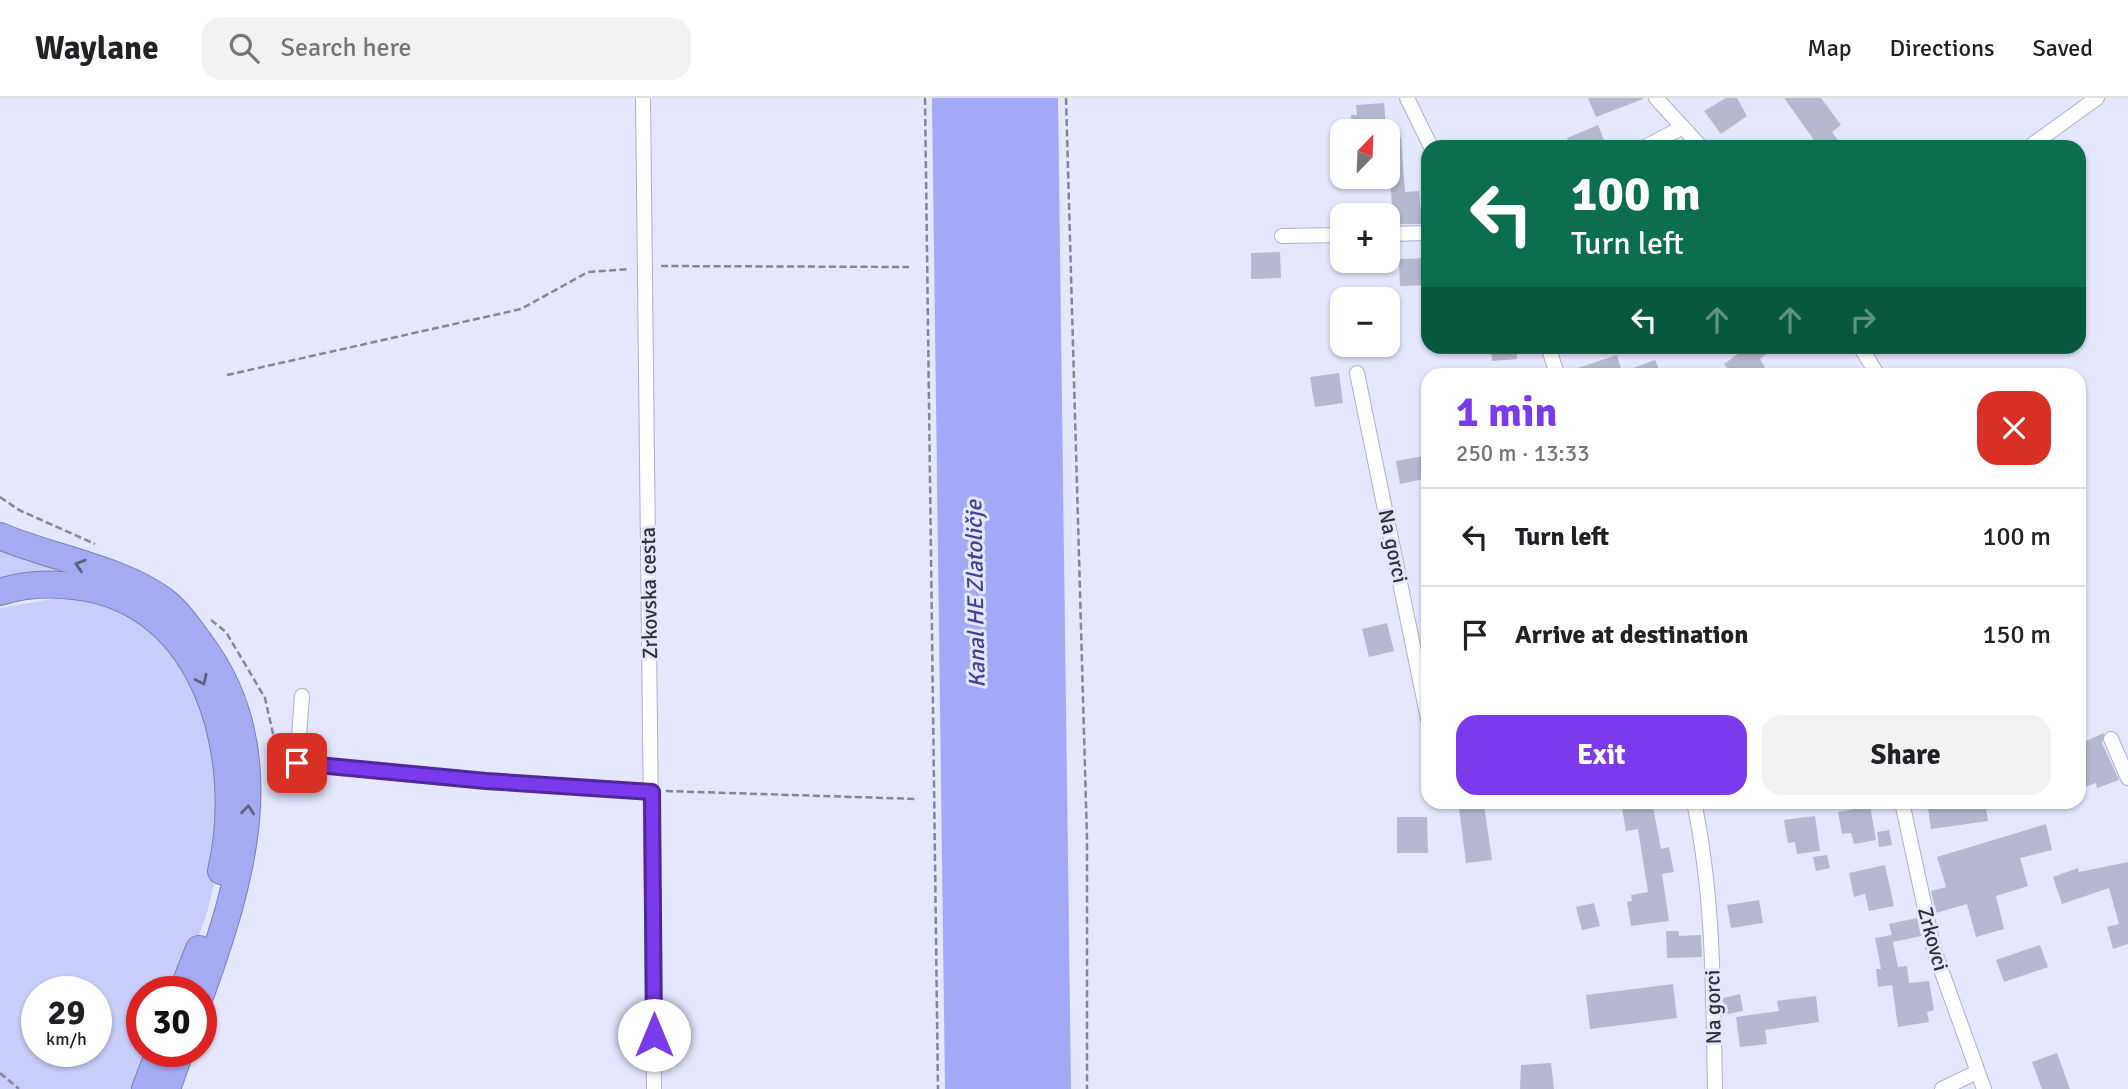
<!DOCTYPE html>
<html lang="en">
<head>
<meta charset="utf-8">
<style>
	body { margin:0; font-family:Signika,sans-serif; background:#f2f2f2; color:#202124; height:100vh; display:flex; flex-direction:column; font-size:26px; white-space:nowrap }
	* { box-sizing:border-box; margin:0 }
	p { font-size:23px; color:#757577 }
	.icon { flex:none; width:38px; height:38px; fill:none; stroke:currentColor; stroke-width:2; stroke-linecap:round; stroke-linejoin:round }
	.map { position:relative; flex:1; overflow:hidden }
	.details { position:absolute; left:1421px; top:270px; width:665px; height:441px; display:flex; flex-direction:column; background:#fff; border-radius:21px; box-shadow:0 2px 5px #0004 }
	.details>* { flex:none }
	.top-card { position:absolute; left:1421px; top:42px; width:665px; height:214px; border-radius:21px; box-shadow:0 2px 5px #0004; background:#0b6e4f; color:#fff; overflow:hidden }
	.needle { width:46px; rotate:23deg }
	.fabs { position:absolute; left:1330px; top:21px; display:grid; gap:14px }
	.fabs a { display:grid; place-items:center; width:70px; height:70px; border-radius:14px; background:#fff; box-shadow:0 2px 5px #0004; font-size:35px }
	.speed { position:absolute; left:21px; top:878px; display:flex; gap:14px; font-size:35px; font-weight:700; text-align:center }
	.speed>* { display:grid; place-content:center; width:91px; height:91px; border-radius:50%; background:#fff; box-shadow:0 2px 5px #0004; line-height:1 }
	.speed small { font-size:18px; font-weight:400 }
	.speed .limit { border:10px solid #d22; background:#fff; color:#111 }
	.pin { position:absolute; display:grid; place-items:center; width:60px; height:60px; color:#fff; margin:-30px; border-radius:14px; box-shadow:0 4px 10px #0006 }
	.me { position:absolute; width:77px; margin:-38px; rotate:0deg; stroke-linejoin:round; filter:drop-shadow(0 0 5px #0008) }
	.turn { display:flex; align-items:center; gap:24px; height:147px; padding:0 35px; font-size:32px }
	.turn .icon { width:91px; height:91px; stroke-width:2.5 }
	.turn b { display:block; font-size:49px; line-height:60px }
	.lanes { display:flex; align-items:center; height:66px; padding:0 35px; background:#0003; justify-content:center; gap:35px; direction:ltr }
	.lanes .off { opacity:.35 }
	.round { display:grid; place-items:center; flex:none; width:74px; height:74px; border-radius:21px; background:#f2f2f2 }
	.summary { display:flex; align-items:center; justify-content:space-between; height:119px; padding:0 35px }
	h1 { font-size:42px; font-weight:700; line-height:52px; color:#7c3aed }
	.action { display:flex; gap:14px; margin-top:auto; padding:14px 35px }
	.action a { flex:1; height:80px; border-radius:21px; background:#7c3aed; color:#fff; font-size:28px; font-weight:700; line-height:80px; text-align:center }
	.action a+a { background:#f2f2f2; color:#202124 }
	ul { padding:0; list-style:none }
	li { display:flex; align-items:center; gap:21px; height:98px; padding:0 35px; border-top:2px solid #e0e0e0 }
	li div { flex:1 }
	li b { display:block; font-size:26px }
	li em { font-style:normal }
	header { display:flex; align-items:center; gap:42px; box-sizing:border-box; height:98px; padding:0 35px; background:#fff; border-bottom:2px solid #e0e0e0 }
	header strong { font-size:33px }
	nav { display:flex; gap:38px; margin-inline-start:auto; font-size:24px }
	.search { width:490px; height:63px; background:#f2f2f2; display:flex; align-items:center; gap:18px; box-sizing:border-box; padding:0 24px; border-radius:21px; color:#757577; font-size:26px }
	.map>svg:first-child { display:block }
	.green { fill:#c8cdfa; fill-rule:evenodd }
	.water { fill:#a4a9f7 }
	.building { fill:#b5b8ce }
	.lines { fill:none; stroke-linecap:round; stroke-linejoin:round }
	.minor-casing { stroke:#aeb0c6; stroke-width:16 }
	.motorway-casing { stroke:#7b7fb2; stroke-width:28 }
	.path { stroke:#838594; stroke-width:2.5; stroke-dasharray:7 3.5; stroke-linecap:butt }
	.minor { stroke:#fff; stroke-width:14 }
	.motorway { stroke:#a5aaf3; stroke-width:26 }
	.oneway { stroke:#5e6083 }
	.route-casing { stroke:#51269a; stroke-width:18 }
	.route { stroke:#7c3aed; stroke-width:12 }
	.labels { text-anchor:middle; stroke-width:6; stroke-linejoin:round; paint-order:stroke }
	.street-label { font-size:21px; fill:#2e2f38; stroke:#e4e7fe }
	.water-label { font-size:23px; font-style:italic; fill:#433e98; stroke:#e4e7fe }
</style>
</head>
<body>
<header>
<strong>Waylane</strong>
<div class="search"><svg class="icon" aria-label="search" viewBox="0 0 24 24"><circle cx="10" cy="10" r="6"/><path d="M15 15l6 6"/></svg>Search here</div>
<nav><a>Map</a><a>Directions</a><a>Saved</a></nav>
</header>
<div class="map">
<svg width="2128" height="991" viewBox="0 0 2128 991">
	<rect width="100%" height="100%" fill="#e4e7fe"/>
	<!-- green -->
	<g class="green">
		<path d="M0,451L62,472L0,480Z"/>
		<path d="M58,500C74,502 96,500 111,506C222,549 234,712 208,811C200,839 185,867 173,894H142V954H148L132,991H0V510ZM37,894H96V954H37Z"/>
	</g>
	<!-- water -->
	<path class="water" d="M932,0H1058L1071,991H945Z"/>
	<!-- building -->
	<g class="building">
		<path d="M1588,0H1643V1L1596,19Z"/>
		<path d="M1726,0H1737L1747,18L1721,36L1704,13Z"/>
		<path d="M1784,0H1821L1841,27L1832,34L1843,49H1819Z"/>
		<path d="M1384,5L1386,29L1352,31L1351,17H1357L1356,7Z"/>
		<path d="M1598,27L1607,49H1571L1567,40Z"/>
		<path d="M1401,39L1405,94L1419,93L1422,126H1393L1388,40Z"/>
		<path d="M1280,154L1281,180L1251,181V155Z"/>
		<path d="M1428,160V187L1400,188L1399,161Z"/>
		<path d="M1491,248H1516L1517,261L1492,263Z"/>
		<path d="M1749,248H1776L1760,261L1765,269L1754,276H1732L1724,266Z"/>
		<path d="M1617,257L1622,274L1655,262L1661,276H1566V274Z"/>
		<path d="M1339,275L1343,305L1315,309L1310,279Z"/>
		<path d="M1424,358L1428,380L1400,386L1396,363Z"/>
		<path d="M1387,525L1394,553L1369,559L1362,531Z"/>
		<path d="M2104,635L2102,645L2119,682L2097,690L2096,685L2079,691V646Z"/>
		<path d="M1621,704H1652L1661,751L1669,749L1674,774L1662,776L1669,823L1631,828L1627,804L1632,803L1631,797L1648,794L1638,731L1626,733Z"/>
		<path d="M1940,704H1985L1988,723L1931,731L1928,711L1941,709Z"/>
		<path d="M1484,707L1492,762L1466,765L1459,710Z"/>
		<path d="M1870,708L1876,742L1854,746L1851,735L1842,736L1838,714Z"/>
		<path d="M1815,718L1820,753L1797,756L1795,744L1788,745L1784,722Z"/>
		<path d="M1397,719H1427L1428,755H1397Z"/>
		<path d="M2046,726L2052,752L2020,760L2028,788L1996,798L2004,831L1976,839L1967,806L1936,815L1931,793L1946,789L1937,759Z"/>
		<path d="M1889,732L1892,747L1879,749L1877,734Z"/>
		<path d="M1827,757L1830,770L1816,773L1813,759Z"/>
		<path d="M2128,764V846L2113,851L2107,829L2119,826L2109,790L2062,806L2053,779L2078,770L2079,774Z"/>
		<path d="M1885,767L1894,808L1869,813L1865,796L1854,799L1849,775Z"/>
		<path d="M1759,802L1763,825L1731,830L1727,807Z"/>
		<path d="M1594,805L1600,828L1582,832L1576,809Z"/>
		<path d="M1917,820L1921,838L1893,844L1892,840L1898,869L1907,868L1909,885L1929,883L1934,912L1927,914L1929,924L1898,929L1892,887L1878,889L1876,871H1881L1875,840L1892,837L1889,826Z"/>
		<path d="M1666,833H1679V838L1701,837L1702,859L1667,860Z"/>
		<path d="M2040,847L2048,869L2004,884L1996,862Z"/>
		<path d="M1673,886L1677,920L1590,931L1586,897Z"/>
		<path d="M1740,896L1743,913L1723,917V900Z"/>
		<path d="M1816,898L1819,924L1765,932L1767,946L1740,949L1736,919L1779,913L1777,903Z"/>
		<path d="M2057,955L2070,991H2042L2032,964Z"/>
		<path d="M1551,965L1554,991H1520L1521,967Z"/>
	</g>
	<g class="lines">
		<defs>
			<g id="minor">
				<path d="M643,0L654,991"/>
				<path d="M1407,0L1431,49"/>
				<path d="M1656,0L1701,49"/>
				<path d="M1645,49L1683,29"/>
				<path d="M2029,49L2097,0"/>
				<path d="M1388,136L1428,135"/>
				<path d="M1282,138L1342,137"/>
				<path d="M1548,248L1557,276"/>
				<path d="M1860,248L1877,276"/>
				<path d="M1357,275L1428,621"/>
				<path d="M302,598L297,665L486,683L652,694"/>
				<path d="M2111,641L2128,680"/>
				<path d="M1694,704C1714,799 1713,894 1715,991"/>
				<path d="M1902,704L1934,852L1984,991"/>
				<path d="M1942,991L1977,974"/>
			</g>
			<g id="motorway">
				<path d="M0,438C49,459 122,471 163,502C178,513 190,531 201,546C281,653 242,782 201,896"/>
				<path d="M0,494C23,486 49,485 74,488C208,502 247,661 221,773"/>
				<path d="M182,894L199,851"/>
				<path d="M145,991L159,954"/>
				<path d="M167,991L180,954"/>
			</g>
		</defs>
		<!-- minor casing -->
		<use href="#minor" class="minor-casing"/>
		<!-- motorway casing -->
		<use href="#motorway" class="motorway-casing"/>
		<!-- path -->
		<g class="path">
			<path d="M925,0L938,991"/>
			<path d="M1066,0L1087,741V991"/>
			<path d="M661,168L909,169"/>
			<path d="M227,277L521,211L588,174L630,171"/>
			<path d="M0,399L19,412L95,446"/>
			<path d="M211,522L226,534L265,600L278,658L284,660"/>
			<path d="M666,693L918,701"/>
			<path d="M0,975L19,991"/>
		</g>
		<!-- minor -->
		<use href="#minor" class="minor"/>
		<!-- motorway -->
		<use href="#motorway" class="motorway"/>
	</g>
	<!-- one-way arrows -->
	<defs><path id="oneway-chevron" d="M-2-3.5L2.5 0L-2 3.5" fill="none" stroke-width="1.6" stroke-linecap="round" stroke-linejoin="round" transform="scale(1.75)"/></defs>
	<g class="oneway">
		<use href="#oneway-chevron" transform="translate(80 467) rotate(-162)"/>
		<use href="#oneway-chevron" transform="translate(202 582) rotate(65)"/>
		<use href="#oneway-chevron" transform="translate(248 712) rotate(-84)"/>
	</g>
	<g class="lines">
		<defs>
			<path id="route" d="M297,665L486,683L652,694L654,937"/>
		</defs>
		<!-- route casing -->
		<use href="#route" class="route-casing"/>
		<!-- route -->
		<use href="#route" class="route"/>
	</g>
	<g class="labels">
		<!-- street labels -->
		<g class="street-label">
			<text transform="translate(1393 448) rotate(78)" y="7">Na gorci</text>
			<text transform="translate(649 495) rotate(-91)" y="7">Zrkovska cesta</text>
			<text transform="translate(1933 841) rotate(75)" y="7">Zrkovci</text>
			<text transform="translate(1713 909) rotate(-91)" y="7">Na gorci</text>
		</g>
		<!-- water labels -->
		<g class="water-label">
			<text transform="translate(975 496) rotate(-91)" y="8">Kanal HE Zlatoličje</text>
		</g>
	</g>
</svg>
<div class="fabs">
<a><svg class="needle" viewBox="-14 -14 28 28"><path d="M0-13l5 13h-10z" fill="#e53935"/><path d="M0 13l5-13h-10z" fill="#757577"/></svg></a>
<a>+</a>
<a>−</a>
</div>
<div class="speed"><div>29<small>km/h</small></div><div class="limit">30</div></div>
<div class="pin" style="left:297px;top:665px;background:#d93025"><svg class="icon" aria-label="arrive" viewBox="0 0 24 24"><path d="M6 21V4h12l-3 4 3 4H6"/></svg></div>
<svg class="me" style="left:654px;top:937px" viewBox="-20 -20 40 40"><circle r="19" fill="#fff"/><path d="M0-13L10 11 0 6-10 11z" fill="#7c3aed"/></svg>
<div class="top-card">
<div class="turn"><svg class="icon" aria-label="left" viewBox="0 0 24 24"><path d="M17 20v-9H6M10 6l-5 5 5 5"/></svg><div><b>100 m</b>Turn left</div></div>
<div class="lanes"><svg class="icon" aria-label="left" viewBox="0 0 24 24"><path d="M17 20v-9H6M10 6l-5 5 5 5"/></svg><svg class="icon off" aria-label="ahead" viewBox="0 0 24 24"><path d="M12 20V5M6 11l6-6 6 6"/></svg><svg class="icon off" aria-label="ahead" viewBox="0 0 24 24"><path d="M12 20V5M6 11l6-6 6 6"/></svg><svg class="icon off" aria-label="right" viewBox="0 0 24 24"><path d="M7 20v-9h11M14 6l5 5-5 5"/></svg></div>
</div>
<section class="details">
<div class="summary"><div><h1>1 min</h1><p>250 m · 13:33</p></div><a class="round" style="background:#d93025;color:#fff"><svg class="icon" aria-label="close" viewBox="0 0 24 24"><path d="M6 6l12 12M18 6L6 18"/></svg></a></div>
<ul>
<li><svg class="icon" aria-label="left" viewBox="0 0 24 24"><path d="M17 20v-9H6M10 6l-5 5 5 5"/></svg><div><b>Turn left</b></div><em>100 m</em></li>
<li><svg class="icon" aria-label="arrive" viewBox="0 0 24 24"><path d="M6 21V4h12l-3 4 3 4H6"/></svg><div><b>Arrive at destination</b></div><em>150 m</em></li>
</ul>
<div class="action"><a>Exit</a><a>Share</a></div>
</section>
</div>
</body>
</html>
